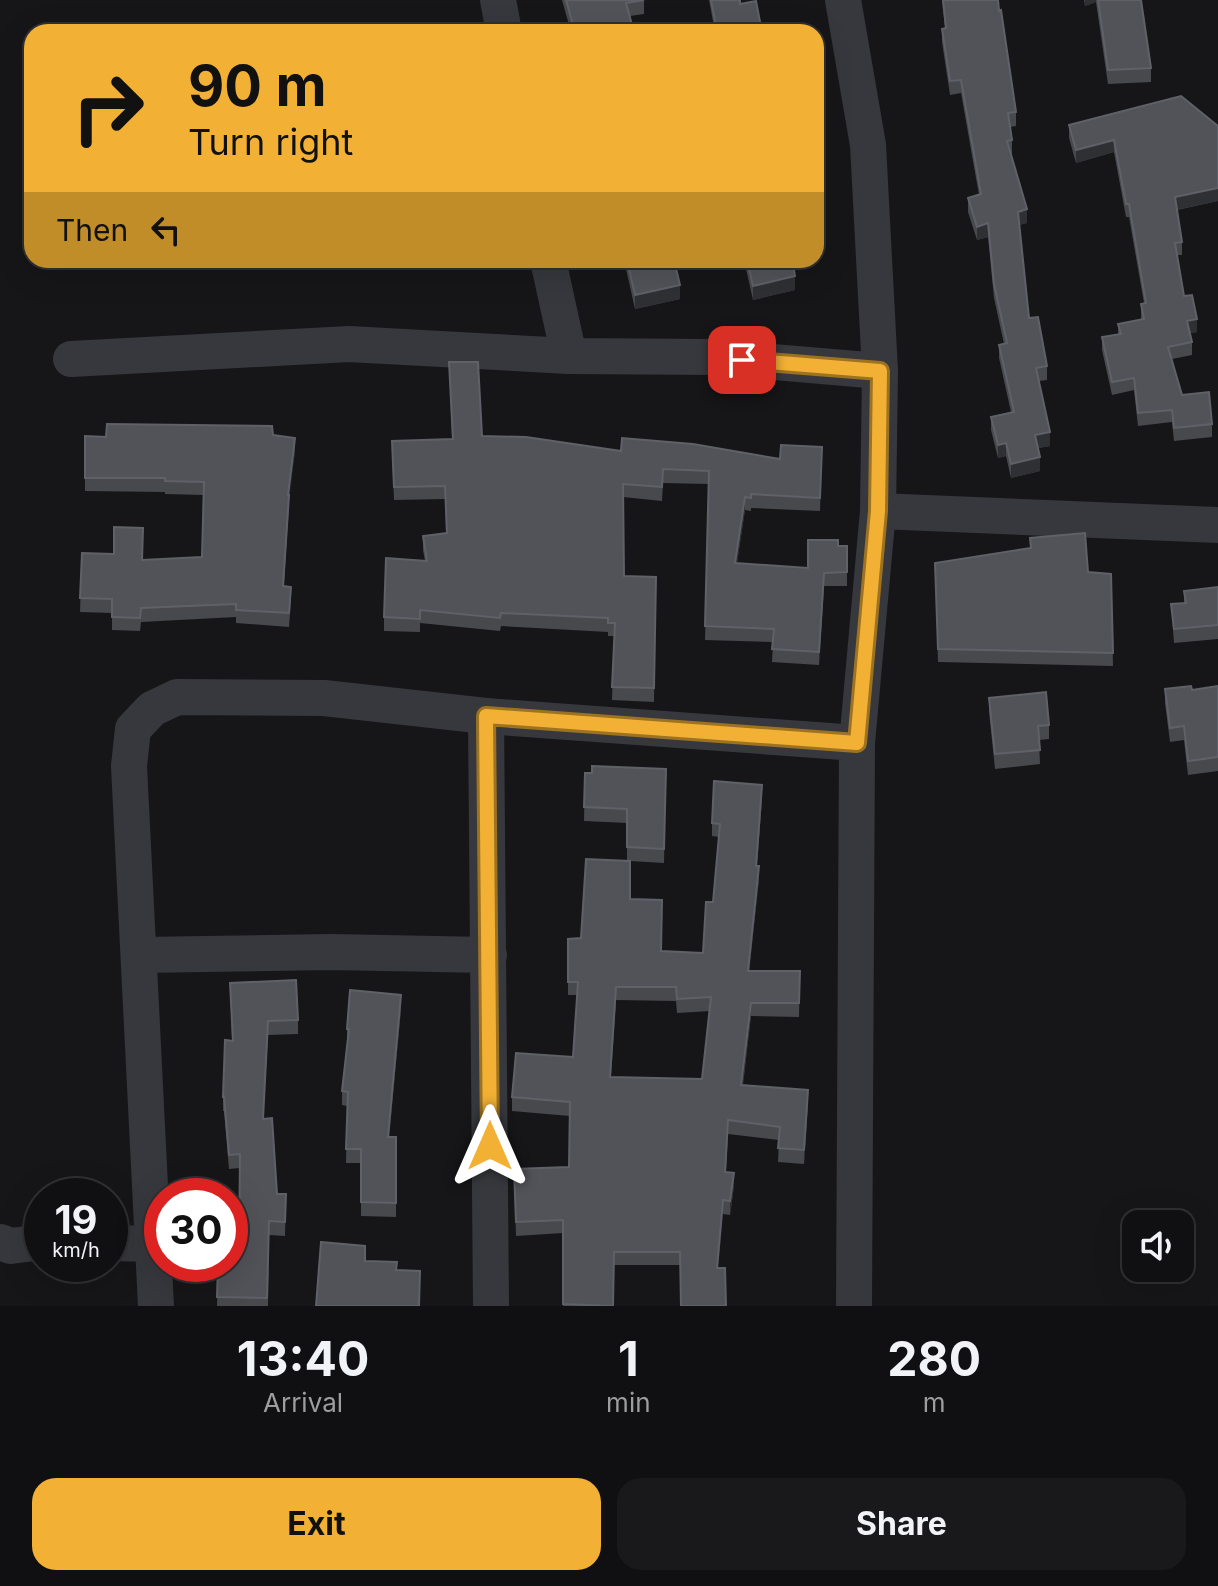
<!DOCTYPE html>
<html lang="en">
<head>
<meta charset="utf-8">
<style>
	body { margin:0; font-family:Inter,sans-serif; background:#19191b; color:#f1f3f6; height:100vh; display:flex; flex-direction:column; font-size:30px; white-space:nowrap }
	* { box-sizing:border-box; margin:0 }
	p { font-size:26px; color:#9c9d9f }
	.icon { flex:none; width:44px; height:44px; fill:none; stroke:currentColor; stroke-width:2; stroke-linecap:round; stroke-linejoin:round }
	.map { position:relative; height:1306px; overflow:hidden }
	.details { display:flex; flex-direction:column; background:#101012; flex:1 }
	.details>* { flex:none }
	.top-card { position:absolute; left:24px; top:24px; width:800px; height:244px; border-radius:24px; box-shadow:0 8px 32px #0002,0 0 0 2px #303032; background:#f2b134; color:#111; overflow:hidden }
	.buttons { position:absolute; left:1122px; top:1210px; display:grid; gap:16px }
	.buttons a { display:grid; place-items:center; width:72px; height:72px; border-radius:16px; background:#101012; box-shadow:0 8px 32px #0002,0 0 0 2px #303032; font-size:40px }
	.speed { position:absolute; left:24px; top:1178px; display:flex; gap:16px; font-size:40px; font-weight:700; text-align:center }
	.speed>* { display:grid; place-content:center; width:104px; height:104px; border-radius:50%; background:#101012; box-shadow:0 8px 32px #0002,0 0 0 2px #303032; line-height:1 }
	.speed small { font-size:20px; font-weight:400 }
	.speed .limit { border:12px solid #d22; background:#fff; color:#111 }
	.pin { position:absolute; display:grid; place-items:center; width:68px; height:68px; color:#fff; margin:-34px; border-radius:16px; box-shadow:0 4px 12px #0006 }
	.me { position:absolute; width:88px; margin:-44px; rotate:0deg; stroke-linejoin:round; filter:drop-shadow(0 0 6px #0008) }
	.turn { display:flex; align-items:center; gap:28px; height:168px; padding:0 32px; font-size:36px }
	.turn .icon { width:104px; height:104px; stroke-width:2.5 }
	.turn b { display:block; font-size:56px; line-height:68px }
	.then { display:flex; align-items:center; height:76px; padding:0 32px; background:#0003; gap:16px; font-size:30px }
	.eta { display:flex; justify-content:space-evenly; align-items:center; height:136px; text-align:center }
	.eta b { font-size:48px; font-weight:700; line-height:56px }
	.primary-button { display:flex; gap:16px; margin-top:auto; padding:16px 32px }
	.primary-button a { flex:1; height:92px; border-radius:24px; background:#f2b134; color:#111; font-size:32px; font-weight:700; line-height:92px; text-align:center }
	.primary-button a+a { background:#19191b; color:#f1f3f6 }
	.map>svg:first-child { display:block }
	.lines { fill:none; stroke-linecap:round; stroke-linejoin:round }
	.minor { stroke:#37383d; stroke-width:36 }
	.wall { fill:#47494d; fill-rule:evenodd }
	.shaded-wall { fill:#2f3033 }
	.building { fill:#525359; stroke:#5f6168; stroke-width:2; fill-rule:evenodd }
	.route-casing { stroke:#9d7322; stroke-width:20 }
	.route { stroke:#f2b134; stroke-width:14 }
</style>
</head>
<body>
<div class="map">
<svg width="1218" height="1306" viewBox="0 0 1218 1306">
	<rect width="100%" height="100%" fill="#161618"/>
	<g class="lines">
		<!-- minor -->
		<g class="minor">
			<path d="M498,0L504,32"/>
			<path d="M843,0L868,145L880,371L878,511L857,743L854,1306"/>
			<path d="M548,260L569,356"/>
			<path d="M71,359L349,344L569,356L715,357L880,371"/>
			<path d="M878,511L1218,525"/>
			<path d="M486,716L491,1306"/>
			<path d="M139,955L331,952L489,955"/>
			<path d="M0,1242L11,1246L42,1242"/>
			<path d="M110,1243L154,1244"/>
			<path d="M156,1306L129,766L133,729L152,709L177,697L324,698L486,716L857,743"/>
		</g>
	</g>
	<!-- wall -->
	<g class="wall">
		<path d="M562,0H644V14L630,16L634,32H571Z"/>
		<path d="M709,0H740V4L762,32H715Z"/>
		<path d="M942,0H998L1016,112V126L1010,127L1012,140V154H1011L1027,223L1019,225L1029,318L1047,366V380L1039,381L1050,446L1038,448L1040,471L1011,478L1006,456L998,458L991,430V417L1011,412L999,358V345L1004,344L994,298L988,237L977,240L968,212V198L979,195L961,93L950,95L942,42V29L945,28Z"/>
		<path d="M1084,0H1141L1151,68V82L1108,84L1096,2L1085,6Z"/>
		<path d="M1069,125L1218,126V201L1177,210L1182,242V255H1177L1184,296L1197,332L1190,333L1192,342V355L1172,359L1182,395L1212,424V437L1174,441L1172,422L1138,426L1134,390L1112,395L1102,350V337L1118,334V324L1141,320V304L1144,303L1129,217H1126L1114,152L1076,163L1069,138Z"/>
		<path d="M624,260H674L680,299L635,309Z"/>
		<path d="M744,260H795V263L793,264L795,290L753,300Z"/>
		<path d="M449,362L482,436L621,451L780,459L822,447L820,511L751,508V511L745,510L737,563L808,568L838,546H847V586H824L819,665L772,662L773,642L705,640L709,484L663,483L662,501L623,497L624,576L656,577L654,702L612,700L614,636H608V632L501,626L500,631L420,623V632L384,631V617L425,561L423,550V536L446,533L445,499L394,500L392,454L452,439Z"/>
		<path d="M273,435L295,451L289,495L284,586L291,600L289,627L236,623V617L141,622L140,631L112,630V613L80,612L82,553L142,560L202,557L203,495L165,494V492L85,491V436Z"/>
		<path d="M1030,538L1088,572L1111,574L1113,666L938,662L935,563L1030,549Z"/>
		<path d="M1218,587V639L1174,643L1171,604L1184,603V591Z"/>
		<path d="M1218,686V771L1188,775L1184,740L1170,742L1165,703V689L1192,690Z"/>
		<path d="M989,698L1049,725V739L1039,740L1040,764L995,769L989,712Z"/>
		<path d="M666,769L664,863L630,861V899L661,951L703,953L713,902L719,837L712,836V823L762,799L757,866L759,879L749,971H800L799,1017L751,1016L743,1085L808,1103L804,1164L778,1162L779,1140L728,1134L726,1172L734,1186L730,1215L723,1214L680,1265H614L613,1306H563V1233L516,1236L514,1169L569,1167L570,1116L512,1111V1097L573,1057L577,995H568V939L581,938L627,861V823L584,821L585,773ZM616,1000L676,1001L677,1013L710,1011L702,1079L611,1077Z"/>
		<path d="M230,983L298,1020V1034L268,1035L263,1119L277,1194H286L285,1236L269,1235L268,1306H217L218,1264L239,1254L240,1168L229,1169L224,1111H223V1097L232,1041Z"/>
		<path d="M401,1009L389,1137H396V1217L361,1216V1163H346L347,1106L342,1105V1091L347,1043V1029Z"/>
	</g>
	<!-- shaded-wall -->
	<g class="shaded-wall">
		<path d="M1085,0H1096V2L1085,6Z"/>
		<path d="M1114,140V152L1076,163V150Z"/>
		<path d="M1218,188V201L1175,210V197Z"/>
		<path d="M1027,209V223L1018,225V212Z"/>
		<path d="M988,223V237L977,240V227Z"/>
		<path d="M795,276V290L753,300V286Z"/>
		<path d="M680,285V299L635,309V295Z"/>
		<path d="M1197,319V332L1187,334V321Z"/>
		<path d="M1050,432V446L1035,449V435Z"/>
		<path d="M295,438V451L288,509V495Z"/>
		<path d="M1006,443V456L998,458V445Z"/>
		<path d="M1040,457V471L1011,478V464Z"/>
		<path d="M289,495V509L283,599V586Z"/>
		<path d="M745,497V510L735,576V563Z"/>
		<path d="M824,573V586L819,665V652Z"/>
		<path d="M762,785V799L756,879V866Z"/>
		<path d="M759,866V879L748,984V971Z"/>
		<path d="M616,987V1000L610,1090V1077Z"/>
		<path d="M401,995V1009L388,1151V1137Z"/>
		<path d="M751,1003V1016L741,1098V1085Z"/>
		<path d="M808,1090V1103L804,1164V1150Z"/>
		<path d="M734,1173V1186L730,1215V1201Z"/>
		<path d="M723,1200V1214L717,1282V1268Z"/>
	</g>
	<!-- building -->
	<g class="building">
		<path d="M566,0H644L626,3L634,32H575Z"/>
		<path d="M711,0H740V4L756,1L762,32H717Z"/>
		<path d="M943,0H998L999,11L1001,10L1016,112L1008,113L1012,140L1007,141L1027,209L1018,212L1029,318L1038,317L1047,366L1036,368L1050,432L1035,435L1040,457L1011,464L1006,443L998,445L991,417L1014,412L999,345L1007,343L994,284L988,223L977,227L968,198L981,194L961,80L950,81L942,29L946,28Z"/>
		<path d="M1098,0H1141L1151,68L1108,70Z"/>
		<path d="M1181,96L1218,126V188L1175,197L1182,242L1175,243L1184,296L1192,295L1197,319L1187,321L1192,342L1168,347L1182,395L1209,392L1212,424L1174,428L1172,410L1138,413L1134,378L1112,382L1102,337L1121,334L1118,324L1144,319L1141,304L1146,303L1129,204H1126L1114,140L1076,150L1069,125Z"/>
		<path d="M627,260H674L680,285L635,295Z"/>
		<path d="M747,260H792L795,276L753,286Z"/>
		<path d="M449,362H478L482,436L526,437L621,451L622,438L693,444L780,459L781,445L822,447L820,498L751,494V498L745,497L735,563L808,568V540H838V546H847V572L824,573L819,652L772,649L774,629L705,626L709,471L663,469L662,487L623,484L624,576L656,577L654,688L612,687L615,623H608V618L501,613L500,618L420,610V619L384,617L386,558L427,561L423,536L447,533L445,486L394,487L392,441L453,439Z"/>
		<path d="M107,424L272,426L273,435L295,438L288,495H289L283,586L291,587L289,613L236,610V604L141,608L140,618L112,617V599L80,598L82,553L114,554V527L143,528L142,560L202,557L204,482L165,481V478H85V436L106,437Z"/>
		<path d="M1085,533L1088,572L1111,574L1113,653L938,649L935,563L1031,548L1030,538Z"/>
		<path d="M1218,587V625L1174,629L1171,604L1186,603L1184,591Z"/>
		<path d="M1191,686L1192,690L1218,686V757L1188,761L1184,726L1170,728L1165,689Z"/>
		<path d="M1046,692L1049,725L1038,726L1040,750L995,754L989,698Z"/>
		<path d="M592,766L666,769L664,849L627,847V809L584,807L585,773H592Z"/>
		<path d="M714,781L762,785L756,866H759L748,971H800L799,1003H751L741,1085L808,1090L804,1150L778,1148L780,1127L728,1120L725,1172L734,1173L730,1201L723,1200L717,1268H725L726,1306H681L680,1252H614L613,1306L563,1304V1220L516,1222L514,1169L569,1167L570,1102L512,1097L516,1053L573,1057L578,982H568V939L581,938L586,859L630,861V899L662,900L661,951L703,953L706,902H713L720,824L712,823ZM616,987H676L677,999L711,997L702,1079L610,1077Z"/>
		<path d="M296,980L298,1020L268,1021L263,1119L272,1118L277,1194H286L285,1222L269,1221L267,1298L217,1297L218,1264H230V1254H239L240,1154L229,1155L224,1097H223L225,1040L233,1041L230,983Z"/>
		<path d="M350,990L401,995L388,1137H396V1203L361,1202V1149H346L348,1092L342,1091L349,1029H347Z"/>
		<path d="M321,1242L365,1246V1261L397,1262L396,1270L420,1271L419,1306H316Z"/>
	</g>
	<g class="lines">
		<defs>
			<path id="route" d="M490,1146L486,716L857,743L878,511L880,371L742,360"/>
		</defs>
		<!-- route casing -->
		<use href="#route" class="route-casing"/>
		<!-- route -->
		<use href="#route" class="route"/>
	</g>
</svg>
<div class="buttons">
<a><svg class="icon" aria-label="sound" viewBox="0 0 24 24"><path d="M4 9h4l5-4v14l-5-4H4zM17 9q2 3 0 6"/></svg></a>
</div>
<div class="speed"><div>19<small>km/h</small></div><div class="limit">30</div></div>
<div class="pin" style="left:742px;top:360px;background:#d93025"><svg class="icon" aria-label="arrive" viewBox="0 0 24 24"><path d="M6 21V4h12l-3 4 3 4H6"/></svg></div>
<svg class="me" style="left:490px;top:1146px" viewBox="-20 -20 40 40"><path d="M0-17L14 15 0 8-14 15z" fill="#f2b134" stroke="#fff" stroke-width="4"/></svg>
<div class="top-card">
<div class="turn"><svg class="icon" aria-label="right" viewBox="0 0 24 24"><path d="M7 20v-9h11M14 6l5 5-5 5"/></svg><div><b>90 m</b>Turn right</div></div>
<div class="then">Then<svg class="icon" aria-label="left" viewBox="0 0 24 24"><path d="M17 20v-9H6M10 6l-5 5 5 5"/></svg></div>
</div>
</div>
<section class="details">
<div class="eta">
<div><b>13:40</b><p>Arrival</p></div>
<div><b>1</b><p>min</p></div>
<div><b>280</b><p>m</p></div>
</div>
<div class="primary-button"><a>Exit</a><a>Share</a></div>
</section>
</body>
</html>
